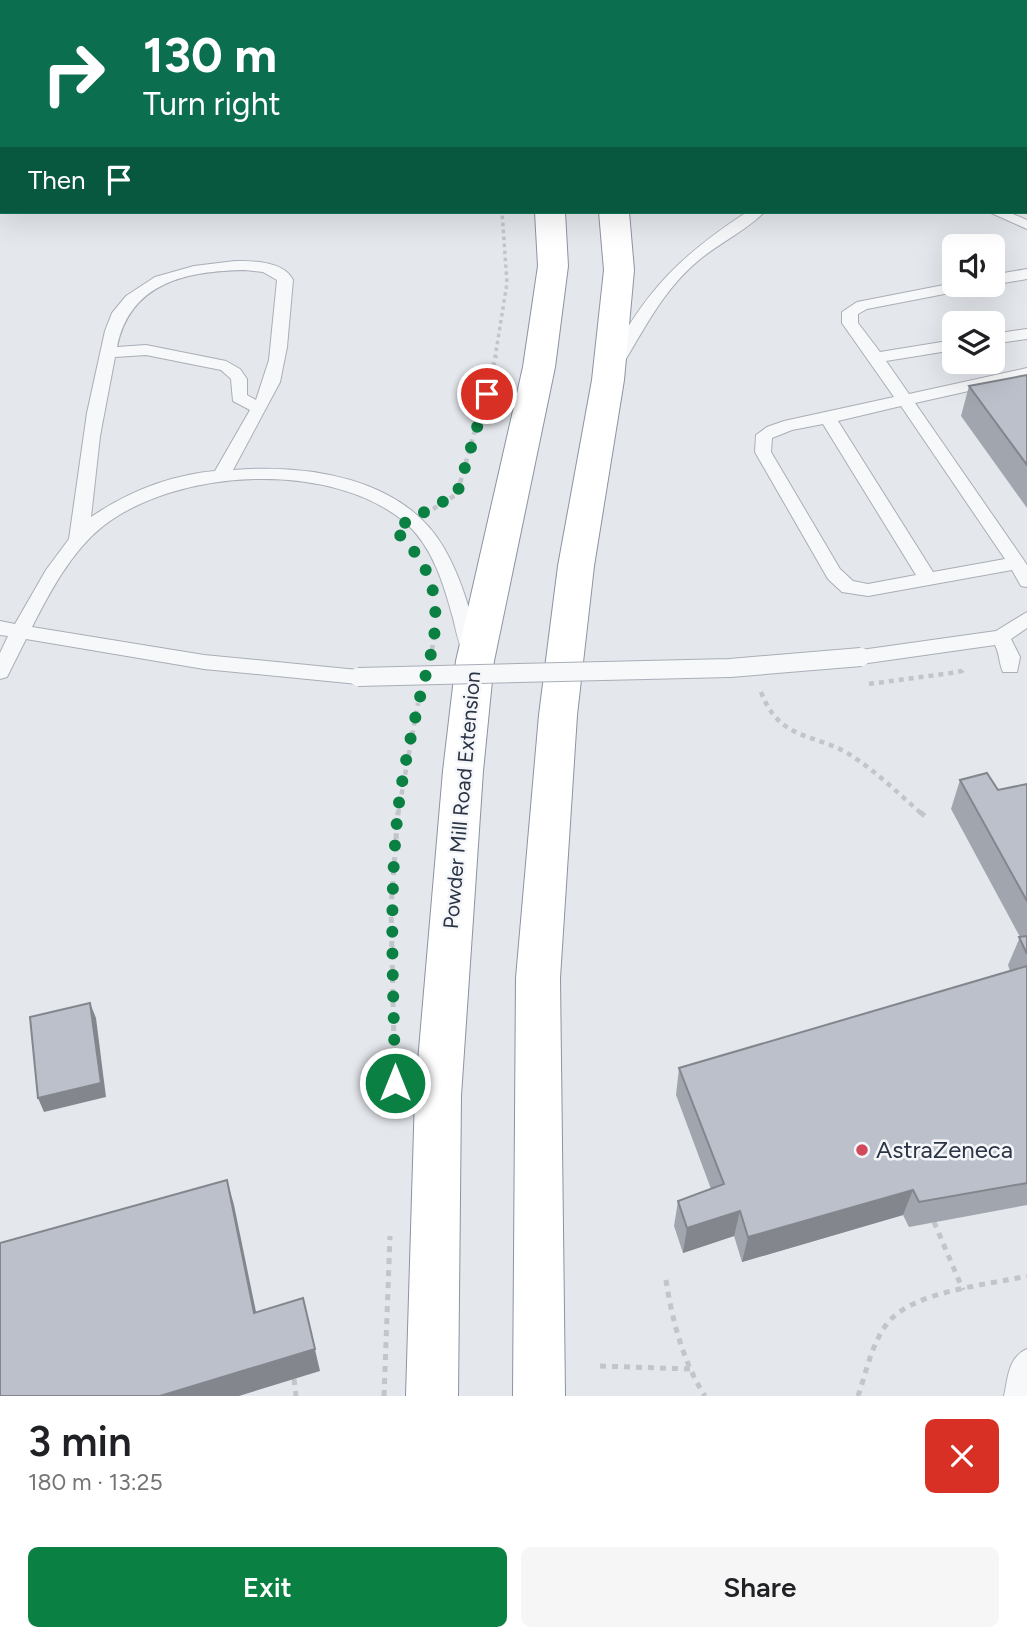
<!DOCTYPE html>
<html lang="en">
<head>
<meta charset="utf-8">
<style>
	body { margin:0; font-family:Figtree,sans-serif; background:#f6f6f6; color:#202124; height:100vh; display:flex; flex-direction:column; font-size:26px; white-space:nowrap }
	* { box-sizing:border-box; margin:0 }
	p { font-size:23px; color:#757577 }
	.icon { flex:none; width:38px; height:38px; fill:none; stroke:currentColor; stroke-width:2; stroke-linecap:round; stroke-linejoin:round }
	.map { position:relative; height:1396px; overflow:hidden }
	.sheet { display:flex; flex-direction:column; background:#fff; flex:1 }
	.sheet>* { flex:none }
	.guide { position:absolute; left:0px; top:0px; width:1027px; height:214px; box-shadow:0 7px 28px #0002; background:#0b6e4f; color:#fff; overflow:hidden }
	.controls { position:absolute; left:942px; top:234px; display:grid; gap:14px }
	.controls a { display:grid; place-items:center; width:63px; height:63px; border-radius:10px; background:#fff; box-shadow:0 7px 28px #0002; font-size:35px }
	.pin { position:absolute; display:grid; place-items:center; width:60px; height:60px; color:#fff; margin:-30px; border:4px solid #fff; border-radius:50%; box-shadow:0 2px 7px #0007 }
	.me { position:absolute; width:77px; margin:-38px; rotate:0deg; stroke-linejoin:round; filter:drop-shadow(0 0 5px #0008) }
	.turn { display:flex; align-items:center; gap:24px; height:147px; padding:0 28px; font-size:32px }
	.turn .icon { width:91px; height:91px; stroke-width:2.5 }
	.turn b { display:block; font-size:49px; line-height:60px }
	.then { display:flex; align-items:center; height:66px; padding:0 28px; background:#0003; gap:14px; font-size:26px }
	.round { display:grid; place-items:center; flex:none; width:74px; height:74px; border-radius:10px; background:#f6f6f6 }
	.summary { display:flex; align-items:center; justify-content:space-between; height:119px; padding:0 28px }
	h1 { font-size:42px; font-weight:600; line-height:52px }
	.button { display:flex; gap:14px; margin-top:auto; padding:14px 28px }
	.button a { flex:1; height:80px; border-radius:10px; background:#0b8043; color:#fff; font-size:28px; font-weight:600; line-height:80px; text-align:center }
	.button a+a { background:#f6f6f6; color:#202124 }
	.map>svg:first-child { display:block }
	.lines { fill:none; stroke-linecap:round; stroke-linejoin:round }
	.service-casing { stroke:#a9aeb7; stroke-width:2 }
	.tertiary-casing { stroke:#a9aeb7; stroke-width:2 }
	.trunk-casing { stroke:#8b94a3; stroke-width:2 }
	.path-far2 { stroke:#c2c5cb; stroke-width:3.5; stroke-dasharray:3.5 3.5; stroke-linecap:butt }
	.path-far1 { stroke:#c2c5cb; stroke-width:4.5; stroke-dasharray:5 5; stroke-linecap:butt }
	.path { stroke:#c2c5cb; stroke-width:5; stroke-dasharray:6 6; stroke-linecap:butt }
	.service { fill:#f7f8fa; fill-rule:evenodd }
	.tertiary { fill:#f7f8fa; fill-rule:evenodd }
	.trunk { fill:#fff; fill-rule:evenodd }
	.service-bridge-casing { stroke:#a9aeb7; stroke-width:20; stroke-linecap:butt }
	.service-bridge { stroke:#f7f8fa; stroke-width:18 }
	.wall { fill:#a1a5ae }
	.shaded-wall { fill:#83868d }
	.building { fill:#bbc0ca; stroke:#83868d; stroke-width:2 }
	.route { stroke:#0b8043; stroke-width:12; stroke-dasharray:0 21.6 }
	.poi-dot { fill:#d1495b; stroke:#f4f6f9; stroke-width:2.5 }
	.labels { text-anchor:middle; stroke-width:5; stroke-linejoin:round; paint-order:stroke }
	.street-label { font-size:21px; fill:#2b3445; stroke:#f4f6f9 }
	.near-poi-label { font-size:24px; fill:#2b3445; stroke:#f4f6f9; text-anchor:start }
</style>
</head>
<body>
<div class="map">
<svg width="1027" height="1396" viewBox="0 0 1027 1396">
	<rect width="100%" height="100%" fill="#e4e7ec"/>
	<g class="lines">
		<defs>
			<g id="service">
				<path d="M747,212H764C750,228 718,244 699,260C664,289 646,326 623,364H611L609,360C646,290 681,255 747,212Z"/>
				<path d="M989,212H1008L1027,220V229Z"/>
				<path d="M235,261C253,261 284,261 293,280L287,347L280,382L233,470C307,464 403,477 444,548C462,579 471,614 480,649L478,654H464C458,643 456,630 453,618C444,585 433,548 407,524C333,459 176,468 102,527C71,552 50,592 32,627L204,655L358,670L365,672L368,677L365,682L358,684L204,669L26,639L7,677L0,679V653L8,636L0,635V621L15,624L46,570L69,539L87,413L105,331L112,313L126,296L155,277L194,266ZM245,270L263,272L277,280L269,360L256,400L247,395V379L240,369L226,361L146,345L117,347C130,282 187,271 245,270ZM146,355L221,370L231,379L233,401L250,410L215,471C170,475 128,492 91,517L100,436L115,357Z"/>
				<path d="M1027,269V279L992,285V275Z"/>
				<path d="M954,283V285H972L965,290L867,309L858,314V323L880,352L954,340V350L886,361L909,394L1027,368V378L915,403L1023,559L1027,565V587L1021,586L1012,570L868,596L842,592L828,579L755,452L756,435L767,427L784,421L894,397L842,323V312L857,302ZM901,406L1005,559L933,572L838,421ZM823,424L916,575L868,584L853,581L840,569L771,452L772,438L792,430Z"/>
				<path d="M1027,329V339L992,344V334Z"/>
				<path d="M1027,612V628L1011,639L1020,657L1017,672H1003C999,664 1000,655 995,645L861,664L854,662L852,657L854,652L861,650L996,631Z"/>
				<path d="M1027,1349V1396H1004C1008,1378 1008,1357 1027,1349Z"/>
			</g>
			<g id="tertiary">
				<path d="M479,0H503L504,2H479Z"/>
				<path d="M525,0H549L550,2H525Z"/>
			</g>
			<g id="trunk">
				<path d="M800,0H828L799,2Z"/>
				<path d="M916,0H943L915,2Z"/>
				<rect x="0" y="154" width="2" height="16"/>
				<rect x="0" y="188" width="2" height="18"/>
				<path d="M535,212H565L568,266L555,367L494,661L483,771L461,1096L458,1396H406L415,1096L443,771L456,661L523,367L538,266Z"/>
				<path d="M599,212H629L634,270L624,380L594,566L577,715L560,978L565,1396H513L516,978L539,715L558,566L592,380L604,270Z"/>
			</g>
		</defs>
		<!-- service casing -->
		<use href="#service" class="service-casing"/>
		<!-- tertiary casing -->
		<use href="#tertiary" class="tertiary-casing"/>
		<!-- trunk casing -->
		<use href="#trunk" class="trunk-casing"/>
		<!-- path-far2 -->
		<path class="path-far2" d="M495,358L507,283L502,212"/>
		<!-- path-far1 -->
		<g class="path-far1">
			<path d="M433,509L457,494L496,356"/>
			<path d="M432,650L435,628"/>
			<path d="M869,684L951,673L962,671L965,667"/>
			<path d="M761,692C781,744 816,731 855,758C879,774 900,795 922,814"/>
			<path d="M398,814L418,703"/>
		</g>
		<!-- path -->
		<g class="path">
			<path d="M920,812L925,816"/>
			<path d="M395,1091L391,907L398,812"/>
			<path d="M934,1222L963,1290"/>
			<path d="M666,1280C672,1320 683,1362 705,1396"/>
			<path d="M600,1366L690,1369"/>
			<path d="M294,1379L296,1396"/>
			<path d="M384,1396L390,1236"/>
			<path d="M858,1396C866,1373 871,1346 886,1325C910,1291 988,1285 1027,1276"/>
		</g>
		<!-- service -->
		<use href="#service" class="service"/>
		<!-- tertiary -->
		<use href="#tertiary" class="tertiary"/>
		<!-- trunk -->
		<use href="#trunk" class="trunk"/>
		<defs>
			<path id="service-bridge" d="M358,677L730,668L861,657"/>
		</defs>
		<!-- service-bridge casing -->
		<use href="#service-bridge" class="service-bridge-casing"/>
		<!-- service-bridge -->
		<use href="#service-bridge" class="service-bridge"/>
	</g>
	<!-- wall -->
	<g class="wall">
		<path d="M26,0H141L135,2H28Z"/>
		<path d="M1027,375V508L961,416L969,386Z"/>
		<path d="M960,780L998,790L1027,784V1205L909,1227L903,1215L742,1262L734,1236L683,1253L674,1226L678,1201L711,1189L676,1095L679,1068L1010,971L1008,965L1020,937L951,809Z"/>
	</g>
	<!-- shaded-wall -->
	<g class="shaded-wall">
		<rect x="41" y="0" width="30" height="2"/>
		<path d="M77,0H141L135,2H77Z"/>
		<path d="M90,1003L96,1018L106,1097L44,1112L38,1098Z"/>
		<path d="M227,1180L234,1205L261,1336L254,1313Z"/>
		<path d="M913,1190L903,1215L742,1262L748,1237Z"/>
		<path d="M740,1211L734,1236L683,1253L687,1228Z"/>
		<path d="M303,1298L320,1371L239,1396H160Z"/>
	</g>
	<!-- building -->
	<g class="building">
		<path d="M1027,375V465L969,386Z"/>
		<path d="M987,773L998,790L1027,784V901L960,780Z"/>
		<path d="M1027,936V954L1019,937Z"/>
		<path d="M1027,966V1183L919,1202L913,1190L748,1237L740,1211L687,1228L678,1201L724,1184L679,1068Z"/>
		<path d="M90,1003L101,1083L38,1098L30,1017Z"/>
		<path d="M227,1180L254,1313L303,1298L315,1349L160,1396H0V1243Z"/>
	</g>
	<g class="lines">
		<!-- route -->
		<path class="route" d="M395,1083C394,992 388,902 398,811C402,776 410,740 418,706C425,673 438,641 435,607C433,573 417,552 394,529L457,494L487,394"/>
	</g>
	<!-- markers -->
	<circle class="poi-dot" cx="862" cy="1150" r="7"/>
	<g class="labels">
		<!-- street labels -->
		<g class="street-label">
			<text transform="translate(462 800) rotate(-85)" y="7">Powder Mill Road Extension</text>
		</g>
		<!-- near-poi labels -->
		<g class="near-poi-label">
			<text x="876" y="1158">AstraZeneca</text>
		</g>
	</g>
</svg>
<div class="controls">
<a><svg class="icon" aria-label="sound" viewBox="0 0 24 24"><path d="M4 9h4l5-4v14l-5-4H4zM17 9q2 3 0 6"/></svg></a>
<a><svg class="icon" aria-label="layers" viewBox="0 0 24 24"><path d="M12 4l9 5-9 5-9-5zM3 14l9 5 9-5"/></svg></a>
</div>
<div class="pin" style="left:487px;top:394px;background:#d93025"><svg class="icon" aria-label="arrive" viewBox="0 0 24 24"><path d="M6 21V4h12l-3 4 3 4H6"/></svg></div>
<svg class="me" style="left:395px;top:1083px" viewBox="-20 -20 40 40"><circle r="17" fill="#0b8043" stroke="#fff" stroke-width="3"/><path d="M0-11L8 9 0 5-8 9z" fill="#fff"/></svg>
<div class="guide">
<div class="turn"><svg class="icon" aria-label="right" viewBox="0 0 24 24"><path d="M7 20v-9h11M14 6l5 5-5 5"/></svg><div><b>130 m</b>Turn right</div></div>
<div class="then">Then<svg class="icon" aria-label="arrive" viewBox="0 0 24 24"><path d="M6 21V4h12l-3 4 3 4H6"/></svg></div>
</div>
</div>
<section class="sheet">
<div class="summary"><div><h1>3 min</h1><p>180 m · 13:25</p></div><a class="round" style="background:#d93025;color:#fff"><svg class="icon" aria-label="close" viewBox="0 0 24 24"><path d="M6 6l12 12M18 6L6 18"/></svg></a></div>
<div class="button"><a>Exit</a><a>Share</a></div>
</section>
</body>
</html>
